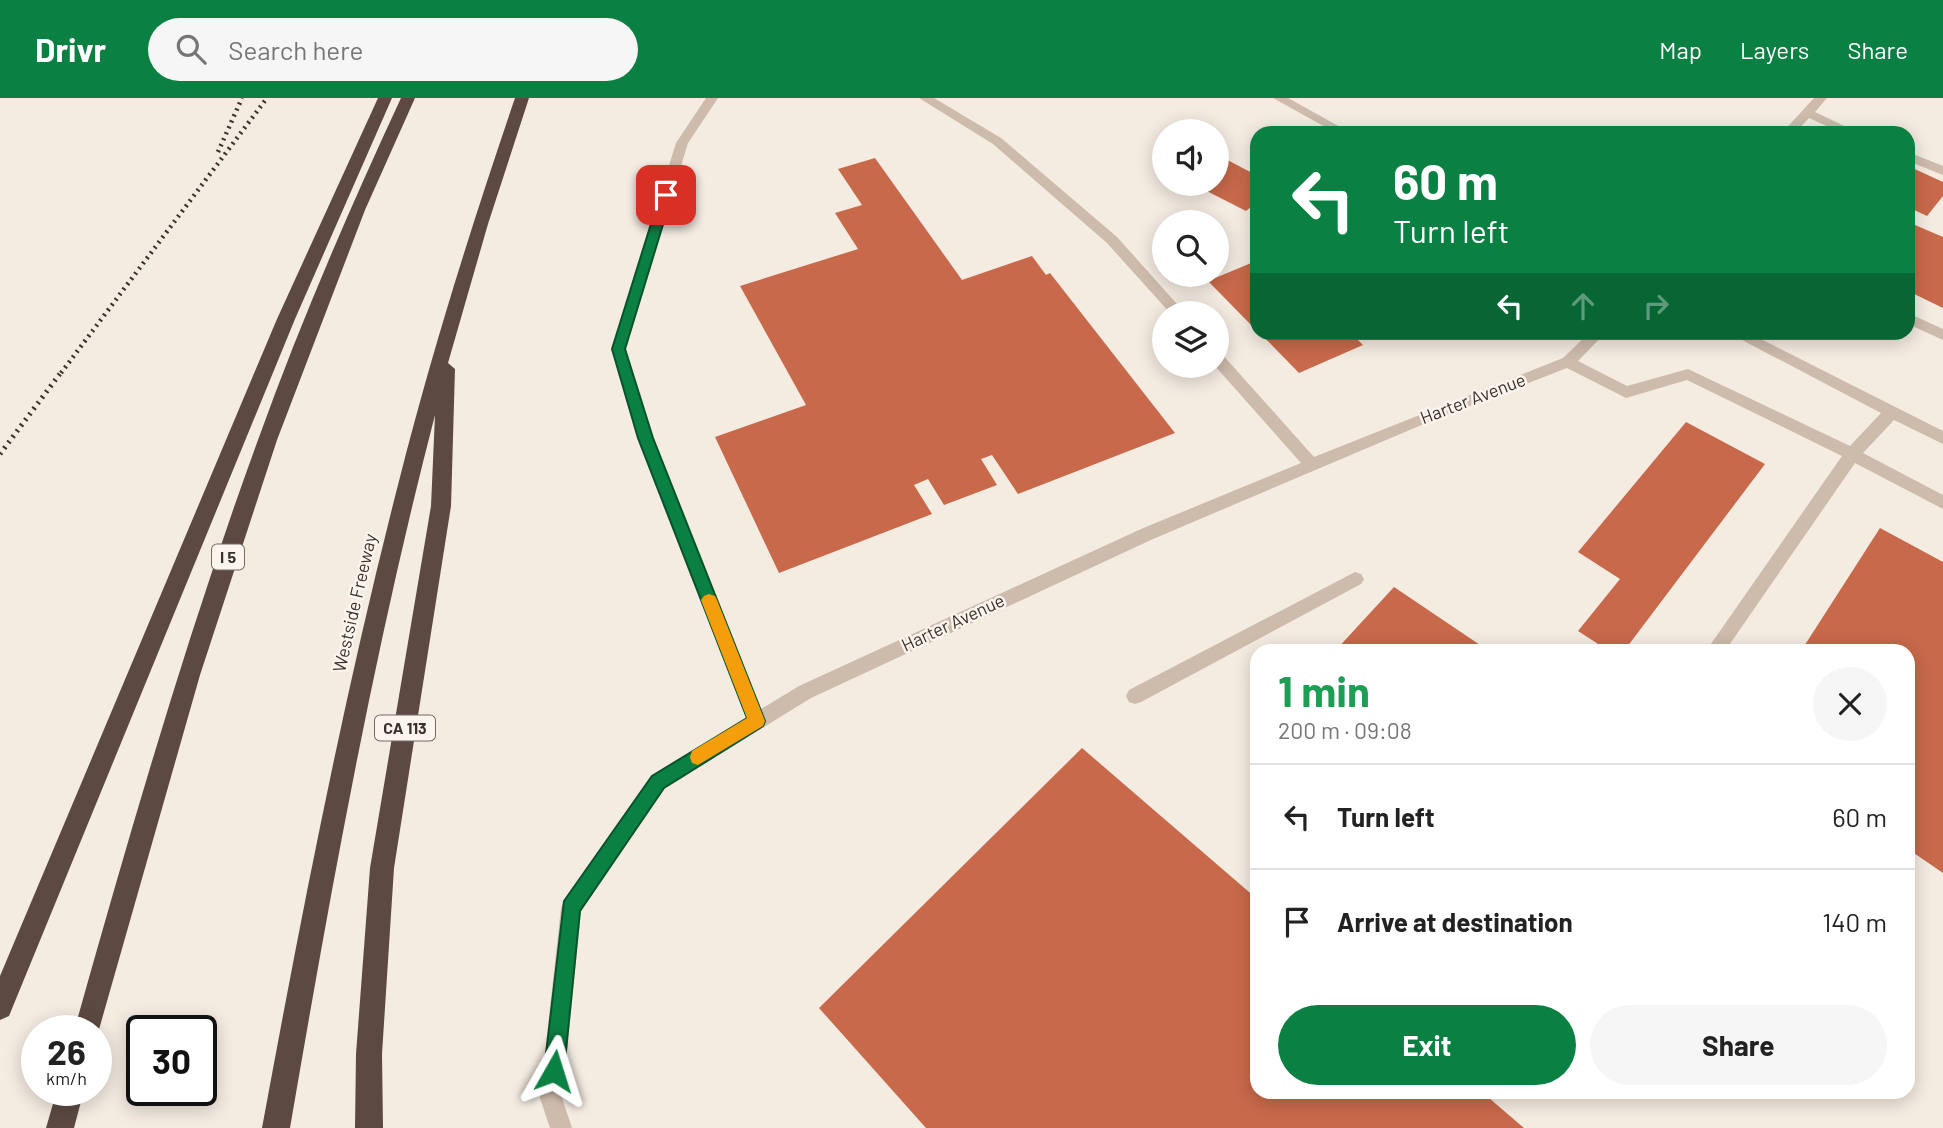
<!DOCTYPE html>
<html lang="en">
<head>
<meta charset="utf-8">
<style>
	body { margin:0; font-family:Barlow,sans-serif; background:#f6f6f6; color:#222; height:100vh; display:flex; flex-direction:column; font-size:26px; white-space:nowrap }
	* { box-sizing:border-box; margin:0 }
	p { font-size:23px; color:#767676 }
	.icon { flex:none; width:38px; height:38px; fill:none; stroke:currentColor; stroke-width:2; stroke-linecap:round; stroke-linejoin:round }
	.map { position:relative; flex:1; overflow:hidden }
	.sheet { position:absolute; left:1250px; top:546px; width:665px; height:455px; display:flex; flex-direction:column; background:#fff; border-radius:21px; box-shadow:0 4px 18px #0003 }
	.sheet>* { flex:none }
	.hud { position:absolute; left:1250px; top:28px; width:665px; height:214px; border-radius:21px; box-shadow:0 4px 18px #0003; background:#0b8043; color:#fff; overflow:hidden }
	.controls { position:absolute; left:1152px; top:21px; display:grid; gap:14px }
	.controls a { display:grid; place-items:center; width:77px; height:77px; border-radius:50%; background:#fff; box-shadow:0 4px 18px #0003; font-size:35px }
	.speed { position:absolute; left:21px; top:917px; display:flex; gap:14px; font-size:35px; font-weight:700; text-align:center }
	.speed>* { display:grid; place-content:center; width:91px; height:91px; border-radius:50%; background:#fff; box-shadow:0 4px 18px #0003; line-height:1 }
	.speed small { font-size:18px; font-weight:400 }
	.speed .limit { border:4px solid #111; border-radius:10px; background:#fff; color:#111 }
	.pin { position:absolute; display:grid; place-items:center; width:60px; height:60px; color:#fff; margin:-30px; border-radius:14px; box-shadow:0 4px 10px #0006 }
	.me { position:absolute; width:77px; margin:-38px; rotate:6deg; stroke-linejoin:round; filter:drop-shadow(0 0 5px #0008) }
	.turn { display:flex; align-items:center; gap:24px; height:147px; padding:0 28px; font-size:32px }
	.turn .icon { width:91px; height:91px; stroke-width:2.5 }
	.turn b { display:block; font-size:49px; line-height:60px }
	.lanes { display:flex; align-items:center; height:66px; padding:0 28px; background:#0003; justify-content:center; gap:35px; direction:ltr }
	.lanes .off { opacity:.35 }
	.round { display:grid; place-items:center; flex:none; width:74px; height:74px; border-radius:37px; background:#f6f6f6 }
	.overview { display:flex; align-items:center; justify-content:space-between; height:119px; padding:0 28px }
	h1 { font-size:42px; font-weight:700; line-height:52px; color:#1e9e55 }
	.primary-button { display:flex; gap:14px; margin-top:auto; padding:14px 28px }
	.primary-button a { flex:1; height:80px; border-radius:42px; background:#0b8043; color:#fff; font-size:28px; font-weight:700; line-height:80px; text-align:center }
	.primary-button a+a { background:#f6f6f6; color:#222 }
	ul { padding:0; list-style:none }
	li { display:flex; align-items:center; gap:21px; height:105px; padding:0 28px; border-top:2px solid #e0e0e0 }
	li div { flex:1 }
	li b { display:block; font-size:26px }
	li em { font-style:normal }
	header { display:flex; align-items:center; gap:42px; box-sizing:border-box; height:98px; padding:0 35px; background:#0b8043; color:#fff }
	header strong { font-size:33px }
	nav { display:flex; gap:38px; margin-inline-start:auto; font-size:24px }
	.search { width:490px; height:63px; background:#f6f6f6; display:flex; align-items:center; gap:18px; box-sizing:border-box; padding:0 24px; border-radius:38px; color:#767676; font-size:26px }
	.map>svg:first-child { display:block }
	.building { fill:#c8694b }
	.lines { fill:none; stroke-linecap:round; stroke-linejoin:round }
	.minor { fill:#cdbbac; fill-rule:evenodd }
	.highway { fill:#5c4a42; fill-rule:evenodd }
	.rail-far1 { stroke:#3b302b; stroke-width:4.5; stroke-dasharray:2 4.5; stroke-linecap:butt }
	.rail { stroke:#3b302b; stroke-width:5; stroke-dasharray:2 5; stroke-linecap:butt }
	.route { fill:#0b8043; stroke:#07532c; stroke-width:2 }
	.slow { fill:#f59e0b }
	.labels { text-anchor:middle; stroke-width:5; stroke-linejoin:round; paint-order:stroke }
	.shield { fill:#fbf5ee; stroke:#756b66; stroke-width:2 }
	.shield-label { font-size:16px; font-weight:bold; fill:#3b302b }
	.street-label { font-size:18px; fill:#3b302b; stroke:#fbf5ee }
</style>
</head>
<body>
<header>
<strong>Drivr</strong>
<div class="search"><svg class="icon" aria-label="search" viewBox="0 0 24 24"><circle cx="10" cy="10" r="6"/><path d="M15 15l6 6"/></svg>Search here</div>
<nav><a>Map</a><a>Layers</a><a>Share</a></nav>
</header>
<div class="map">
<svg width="1943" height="1030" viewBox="0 0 1943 1030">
	<rect width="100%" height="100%" fill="#f4ebe1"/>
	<!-- building -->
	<g class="building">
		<path d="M1216,56L1256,77V105L1246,113L1193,86H1216Z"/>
		<path d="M875,60L962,182L1032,158L1046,177L1050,175L1175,335L1018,396L992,357L981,361L997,387L944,407L928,381L914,387L932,416L779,475L715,339L806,307L740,188L858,151L835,115L862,107L838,71Z"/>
		<path d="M1908,68L1943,84V98L1927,118L1908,109Z"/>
		<path d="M1908,124L1943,139V210L1908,193Z"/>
		<path d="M1256,163V232L1208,183Z"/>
		<path d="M1259,234H1350L1363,247L1299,275Z"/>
		<path d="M1686,324L1765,366L1624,553H1609L1578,533L1620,481L1578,454Z"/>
		<path d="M1880,430L1943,464V775L1908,751V553H1801Z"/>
		<path d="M1394,489L1489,553H1335Z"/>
		<path d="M1082,650L1256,800V994H1482L1524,1030H926L819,910Z"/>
	</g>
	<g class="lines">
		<!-- minor -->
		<g class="minor">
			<path d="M706,0H718L688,45L626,251L653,340L761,611L799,588L1141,431L1301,365L1215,268L1216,254L1221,255L1314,359L1563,260L1590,234H1606L1578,263L1627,288L1688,271L1850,348L1881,315L1727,234H1747L1943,333V346L1894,322L1863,355L1943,397V411L1855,365L1725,553H1706L1842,358L1687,282L1626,300L1567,270L1438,320L1153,441L811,600L665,690L581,813L562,1000L572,1030H550L540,1000L561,810L564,803L651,678L746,620L637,340L612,251L676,45Z"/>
			<path d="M919,0H934L1001,40L1117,139L1185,215H1170L1107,145L993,46Z"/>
			<path d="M1273,0H1288L1351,35H1336Z"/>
			<path d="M1814,0H1827L1815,14L1859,35H1842L1809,20L1795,35H1782Z"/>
			<path d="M1908,54L1943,68V77L1908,63Z"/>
			<path d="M1908,215L1943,231V242L1908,226Z"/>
			<path d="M1355,474L1361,476L1364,481L1361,486L1141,604L1135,606L1129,604L1126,598L1129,592Z"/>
		</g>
		<!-- highway -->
		<g class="highway">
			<path d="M378,0H392L295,221L9,918L0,922V878L277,221Z"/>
			<path d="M401,0H415L365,112L277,342L200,577L96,942V933H74C130,734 187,536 258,342C300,225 349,112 401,0Z"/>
			<path d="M515,0H529L488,126L448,265L455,271L451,408L394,770L382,956L383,1030H355L356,956L370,770L431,408L435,317C374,552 331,791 290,1030H262C302,813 344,597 399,383C432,253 472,126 515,0Z"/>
			<path d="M57,992H84L74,1030H46Z"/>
		</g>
		<!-- rail-far1 -->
		<g class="rail-far1">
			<path d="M218,54L242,0"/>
			<path d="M61,275L267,0"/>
		</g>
		<!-- rail -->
		<path class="rail" d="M0,356L62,273"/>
	</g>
	<!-- route -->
	<path class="route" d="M666,93L672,97L625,251L653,340L765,623L763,628L664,690L580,813L564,973L561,980L554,983L547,980L544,973L564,803L652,678L747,620L638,340L612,251L660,97Z"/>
	<!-- slow -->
	<path class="slow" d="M709,496L715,498L717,502L765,623L763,628L698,667L692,665L690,659L692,653L747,620L701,502L704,498Z"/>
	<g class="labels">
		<!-- shield labels -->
		<g class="shield">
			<rect x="212" y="446.5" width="32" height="25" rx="5"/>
			<rect x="375" y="617.5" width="60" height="25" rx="5"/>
		</g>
		<g class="shield-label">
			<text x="228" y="465">I 5</text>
			<text x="405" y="636">CA 113</text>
		</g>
		<!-- street labels -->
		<g class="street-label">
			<text transform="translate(1473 301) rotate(-21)" y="6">Harter Avenue</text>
			<text transform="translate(355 505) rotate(-77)" y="6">Westside Freeway</text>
			<text transform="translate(953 525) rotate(-25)" y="6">Harter Avenue</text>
		</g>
	</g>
</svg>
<div class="controls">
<a><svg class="icon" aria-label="sound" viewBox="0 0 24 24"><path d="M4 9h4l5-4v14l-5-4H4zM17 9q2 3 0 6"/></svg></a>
<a><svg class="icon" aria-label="search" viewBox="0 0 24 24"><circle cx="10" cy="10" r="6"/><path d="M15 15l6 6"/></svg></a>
<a><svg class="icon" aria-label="layers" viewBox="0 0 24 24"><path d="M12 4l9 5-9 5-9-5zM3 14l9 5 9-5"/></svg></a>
</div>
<div class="speed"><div>26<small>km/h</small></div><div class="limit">30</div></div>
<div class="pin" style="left:666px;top:97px;background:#d93025"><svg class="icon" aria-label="arrive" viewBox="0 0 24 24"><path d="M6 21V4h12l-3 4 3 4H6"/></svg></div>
<svg class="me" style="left:554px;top:973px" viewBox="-20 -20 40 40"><path d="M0-17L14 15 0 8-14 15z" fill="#0b8043" stroke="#fff" stroke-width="4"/></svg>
<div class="hud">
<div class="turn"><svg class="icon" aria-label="left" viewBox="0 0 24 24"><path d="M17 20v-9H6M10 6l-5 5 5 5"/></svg><div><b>60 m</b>Turn left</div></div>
<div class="lanes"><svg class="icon" aria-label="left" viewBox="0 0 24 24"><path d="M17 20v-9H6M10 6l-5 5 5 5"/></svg><svg class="icon off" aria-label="ahead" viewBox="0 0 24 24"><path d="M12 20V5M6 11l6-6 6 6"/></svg><svg class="icon off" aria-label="right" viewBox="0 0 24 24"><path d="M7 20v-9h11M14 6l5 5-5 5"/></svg></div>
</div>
<section class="sheet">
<div class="overview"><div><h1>1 min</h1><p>200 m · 09:08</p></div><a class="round"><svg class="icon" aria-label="close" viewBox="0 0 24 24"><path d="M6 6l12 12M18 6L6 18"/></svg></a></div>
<ul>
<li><svg class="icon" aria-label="left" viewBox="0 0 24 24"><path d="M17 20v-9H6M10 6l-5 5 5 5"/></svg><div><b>Turn left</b></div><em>60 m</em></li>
<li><svg class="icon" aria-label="arrive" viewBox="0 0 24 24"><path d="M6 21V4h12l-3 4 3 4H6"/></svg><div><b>Arrive at destination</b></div><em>140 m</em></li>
</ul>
<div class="primary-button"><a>Exit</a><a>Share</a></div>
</section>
</div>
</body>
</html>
